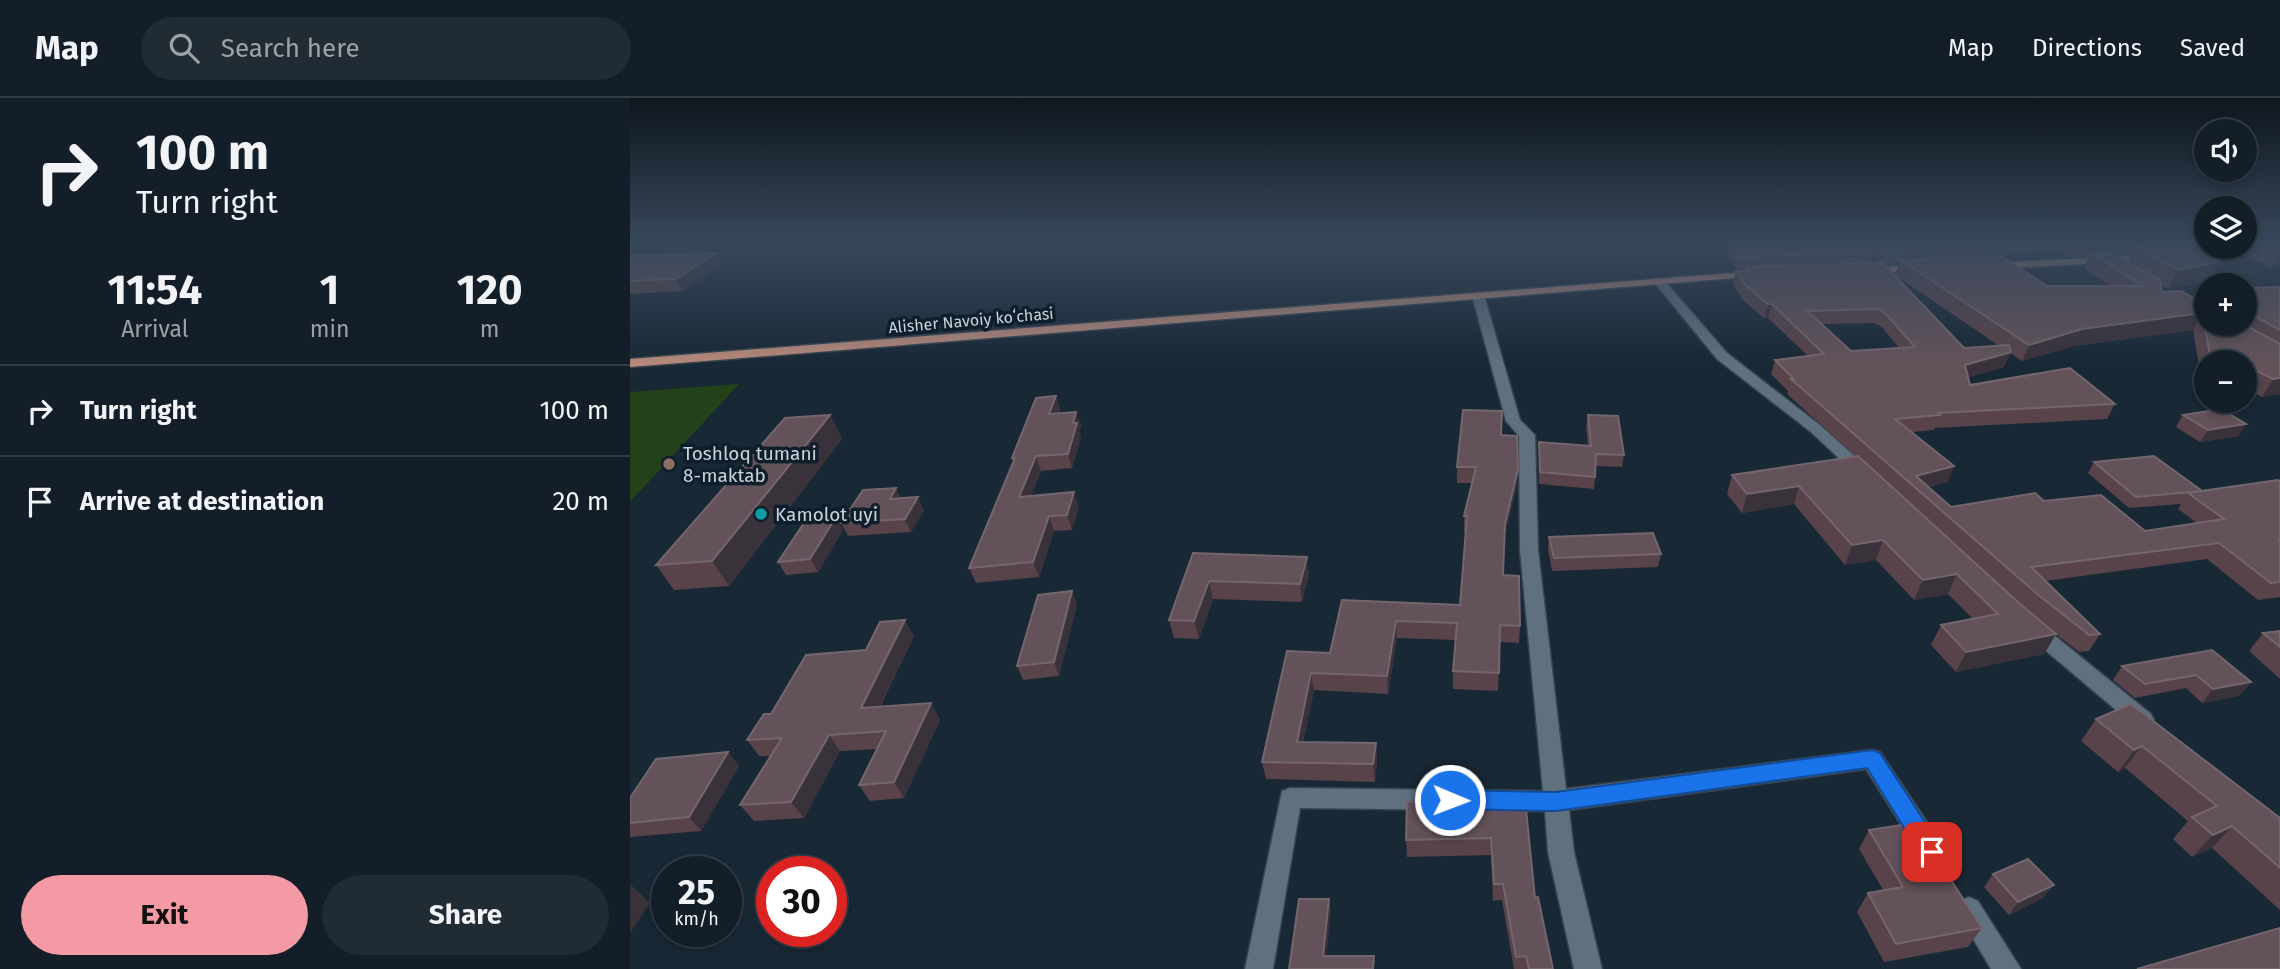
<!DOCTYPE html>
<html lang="en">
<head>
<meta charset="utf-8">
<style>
	body { margin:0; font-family:"Fira Sans",sans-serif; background:#202b34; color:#f1f3f6; height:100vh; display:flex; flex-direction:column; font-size:26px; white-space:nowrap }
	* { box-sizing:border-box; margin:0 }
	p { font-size:23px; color:#9da2a8 }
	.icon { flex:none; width:38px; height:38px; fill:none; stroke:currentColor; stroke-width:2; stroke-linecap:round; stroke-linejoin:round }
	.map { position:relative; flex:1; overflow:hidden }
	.side { display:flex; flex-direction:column; background:#131e28; width:630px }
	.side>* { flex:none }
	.hud { background:#131e28; color:#f1f3f6; overflow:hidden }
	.tools { position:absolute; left:1564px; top:21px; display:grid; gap:14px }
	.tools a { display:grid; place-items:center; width:63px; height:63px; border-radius:50%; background:#131e28; box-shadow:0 4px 10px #0003,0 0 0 2px #323c45; font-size:35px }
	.speed { position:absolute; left:21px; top:758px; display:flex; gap:14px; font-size:35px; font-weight:700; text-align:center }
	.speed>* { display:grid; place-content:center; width:91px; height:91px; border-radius:50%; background:#131e28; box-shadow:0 4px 10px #0003,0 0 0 2px #323c45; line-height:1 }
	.speed small { font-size:18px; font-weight:400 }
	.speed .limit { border:10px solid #d22; background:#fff; color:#111 }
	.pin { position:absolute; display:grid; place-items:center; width:60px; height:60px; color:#fff; margin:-30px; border-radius:14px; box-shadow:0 4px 10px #0006 }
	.me { position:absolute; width:77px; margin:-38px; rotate:91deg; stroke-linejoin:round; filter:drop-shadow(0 0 5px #0008) }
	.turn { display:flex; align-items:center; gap:24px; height:147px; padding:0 21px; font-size:32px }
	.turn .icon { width:91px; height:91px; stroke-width:2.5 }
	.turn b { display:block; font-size:49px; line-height:60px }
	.eta { display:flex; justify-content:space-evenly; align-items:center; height:119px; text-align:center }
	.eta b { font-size:42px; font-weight:700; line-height:49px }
	.primary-button { display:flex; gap:14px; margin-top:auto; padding:14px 21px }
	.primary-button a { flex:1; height:80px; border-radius:42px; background:#f49aa4; color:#111; font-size:28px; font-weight:700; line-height:80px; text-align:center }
	.primary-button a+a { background:#202b34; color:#f1f3f6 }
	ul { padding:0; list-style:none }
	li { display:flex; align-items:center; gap:21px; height:91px; padding:0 21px; border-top:2px solid #323c45 }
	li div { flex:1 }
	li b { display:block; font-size:26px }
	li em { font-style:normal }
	header { display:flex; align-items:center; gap:42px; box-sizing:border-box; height:98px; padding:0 35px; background:#131e28; border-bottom:2px solid #323c45 }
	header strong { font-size:33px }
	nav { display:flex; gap:38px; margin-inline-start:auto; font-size:24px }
	.search { width:490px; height:63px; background:#202b34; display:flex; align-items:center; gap:18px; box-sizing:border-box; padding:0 24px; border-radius:38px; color:#9da2a8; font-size:26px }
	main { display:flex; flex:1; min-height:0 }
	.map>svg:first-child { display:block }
	.green { fill:#24421a }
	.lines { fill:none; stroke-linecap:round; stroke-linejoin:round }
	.street-casing { stroke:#37434e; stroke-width:3 }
	.primary-casing { stroke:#37434e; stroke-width:3 }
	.street { fill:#5f707f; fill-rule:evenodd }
	.primary { fill:#b5897a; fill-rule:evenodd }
	.wall { fill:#574349; fill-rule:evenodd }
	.shaded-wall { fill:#39323a }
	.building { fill:#635259; stroke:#73666d; stroke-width:2; fill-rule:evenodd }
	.route { fill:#1a73e8; stroke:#114b97; stroke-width:2 }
	.education-dot { fill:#8d6e63; stroke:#0f1e2b; stroke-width:2.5 }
	.culture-dot { fill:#0f9aa8; stroke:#0f1e2b; stroke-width:2.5 }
	.labels { text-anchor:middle; stroke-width:7; stroke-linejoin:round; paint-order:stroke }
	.far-street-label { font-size:16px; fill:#cad3dc; stroke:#0f1e2b }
	.poi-label { font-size:19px; fill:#cad3dc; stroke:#0f1e2b; text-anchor:start }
</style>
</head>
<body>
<header>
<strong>Map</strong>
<div class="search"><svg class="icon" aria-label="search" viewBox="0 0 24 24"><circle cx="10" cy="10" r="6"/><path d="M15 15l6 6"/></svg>Search here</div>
<nav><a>Map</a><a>Directions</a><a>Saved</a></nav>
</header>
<main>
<section class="side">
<div class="hud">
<div class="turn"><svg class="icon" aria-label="right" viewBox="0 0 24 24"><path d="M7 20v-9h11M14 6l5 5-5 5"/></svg><div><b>100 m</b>Turn right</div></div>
</div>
<div class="eta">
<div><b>11:54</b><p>Arrival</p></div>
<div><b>1</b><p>min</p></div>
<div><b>120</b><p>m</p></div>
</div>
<ul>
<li><svg class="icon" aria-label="right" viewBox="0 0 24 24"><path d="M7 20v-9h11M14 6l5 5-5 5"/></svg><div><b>Turn right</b></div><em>100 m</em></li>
<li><svg class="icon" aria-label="arrive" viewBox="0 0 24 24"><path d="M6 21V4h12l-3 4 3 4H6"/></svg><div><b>Arrive at destination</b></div><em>20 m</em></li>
</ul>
<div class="primary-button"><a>Exit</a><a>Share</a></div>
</section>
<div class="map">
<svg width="1650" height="871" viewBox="0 0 1650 871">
	<rect width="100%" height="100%" fill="#192835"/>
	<!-- green -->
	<path class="green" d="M109,286L0,404V294Z"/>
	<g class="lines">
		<defs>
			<g id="street">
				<path d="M1025,181H1033L1097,255L1191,328L1241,373L1243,376L1241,379H1229L1181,334L1087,261L1025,185Z"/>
				<path d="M844,195L854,197L890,322L905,337L908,452L936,691L1242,652L1250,654L1305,736L1308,744L1305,752L1296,755L1287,752L1236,671L939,712L944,754L972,871H944L918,754L915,713L670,710L643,871H615L652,693L660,690L913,693L890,452L889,338L876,323L842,197Z"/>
				<path d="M1402,523L1409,525L1521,616L1524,622L1521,628L1513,631L1505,628L1395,535L1392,530L1395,525Z"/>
				<path d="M1339,799L1348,803L1391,871H1361L1326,812L1330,803Z"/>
			</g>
			<g id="primary">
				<path d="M1522,157L1527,160L1526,162L1361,171L1355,168L1361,165Z"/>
				<path d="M1291,168L1297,171L1295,173L1235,175L1229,172L1235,169Z"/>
				<path d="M1127,173L1131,174V178L0,269V261Z"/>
			</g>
		</defs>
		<!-- street casing -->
		<use href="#street" class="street-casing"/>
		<!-- primary casing -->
		<use href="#primary" class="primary-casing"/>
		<!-- street -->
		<use href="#street" class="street"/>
		<!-- primary -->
		<use href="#primary" class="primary"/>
	</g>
	<!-- wall -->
	<g class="wall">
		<path d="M1099,144H1650V168L1642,170L1623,162L1585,169L1578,183L1538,191L1531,187L1532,194L1570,203L1577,192V226H1615V190L1650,189V296L1632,299L1615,290V264H1577L1570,273L1563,232L1444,248L1392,263L1380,255L1374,269L1339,279L1340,287L1485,306L1477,321L1305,330L1304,332L1282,334L1318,384L1298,389L1321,409L1414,403L1515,433L1567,425L1548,411L1551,406L1499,410L1458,375L1464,364L1572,393L1650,383V499L1628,502L1577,461L1415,483L1470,536L1459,553L1449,554L1426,536L1414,556L1326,574L1301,547L1311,527L1343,521L1318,496L1284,502L1246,462L1215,467L1164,406L1112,415L1097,396L1102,377L1226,359L1157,296L1158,293L1141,276L1145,262L1178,258L1138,220H1134L1113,202L1103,186L1106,173L1116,172V171H1107L1097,156ZM1430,155L1437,159H1459L1454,170L1481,188H1417L1351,159L1352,157ZM1501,156L1497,164L1485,157ZM1269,165L1265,177L1368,247L1334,250L1254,166ZM1244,225L1252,229L1269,250L1221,253L1192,226Z"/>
		<path d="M0,145L7,156L4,158L86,155L92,166L53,193L0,196Z"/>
		<path d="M426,298L430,312L429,316L446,314L451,328L449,333L451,339L442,370L411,373L401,398L449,409L442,432L424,433L409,479L346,485L339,470L383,364L382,360Z"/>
		<path d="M200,317L212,341L99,488L44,492L26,467Z"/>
		<path d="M958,317L994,357L992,369L966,368L964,391L909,386V344L958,348L956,329Z"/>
		<path d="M1553,317L1609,338L1570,344L1546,329Z"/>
		<path d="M871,337L887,387L874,441L873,477L890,528L889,545L870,544L868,593L823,591V573L826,542L767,540L758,596L684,592L673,644L746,645L747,663L745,684L636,681L632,664L657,553L700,555L712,502L830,507L836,435L834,434V418L842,385H827V369Z"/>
		<path d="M266,390L271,400L294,412L281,434L218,438L211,425Z"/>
		<path d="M213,432L188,474L156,477L148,464Z"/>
		<path d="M919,439L1031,456L1028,469L922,473L918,452Z"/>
		<path d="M563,455L679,477L672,504L583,501L569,541L544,540L539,522Z"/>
		<path d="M447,506L429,578L393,582L387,568Z"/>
		<path d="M1650,533V581L1619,553L1633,535Z"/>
		<path d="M284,538L250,609L301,605L310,622L274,700L240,703L229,687L247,651L210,653L174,720L124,723L110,707L141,658H129L117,642L236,552Z"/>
		<path d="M1582,552L1621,584L1609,598L1572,605L1556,590L1505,600L1483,582L1492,568Z"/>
		<path d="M1466,621L1650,720V812L1582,750L1562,759L1543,741L1558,723L1495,670L1488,674L1451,643Z"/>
		<path d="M98,654L109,668L71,733L0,739V700Z"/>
		<path d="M895,701L905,800L923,871H884L872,802L863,803L861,757L777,759L776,742Z"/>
		<path d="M1239,732L1352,830L1338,849L1254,864L1227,814L1238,795L1253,792L1229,751Z"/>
		<path d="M1363,776L1413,800L1379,817L1354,789Z"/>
	</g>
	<!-- shaded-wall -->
	<g class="shaded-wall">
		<path d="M1634,144L1623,162L1585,169L1578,183L1538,191L1548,172L1568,155L1605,149H1615V147Z"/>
		<path d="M0,145L7,156L0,162Z"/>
		<path d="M1248,150L1245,163L1241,166L1245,154Z"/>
		<path d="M86,155L92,166L53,193L46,181Z"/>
		<path d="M1650,156V168L1642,170Z"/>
		<path d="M1138,206H1142L1138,220H1134Z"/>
		<path d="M1572,215L1563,232L1444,248L1392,263L1399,247L1452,231Z"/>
		<path d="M1381,254L1374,269L1330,282L1335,267Z"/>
		<path d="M1591,254L1585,264H1577V272L1570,273L1580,256Z"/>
		<path d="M1650,280V296L1632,299L1643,281Z"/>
		<path d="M426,298L430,312L424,330L419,316Z"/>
		<path d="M446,314L451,328L449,333L451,339L442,370L438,356L443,325Z"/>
		<path d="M200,317L212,341L99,488L82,463Z"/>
		<path d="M1616,326L1609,338L1570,344L1578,332Z"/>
		<path d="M406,358L411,373L395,413L389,399Z"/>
		<path d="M1324,368L1318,384L1288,392L1286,378Z"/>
		<path d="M888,371L887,387L874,442L875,426Z"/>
		<path d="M1169,388L1164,406L1112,415L1117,396Z"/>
		<path d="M266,390L272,403L260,401Z"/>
		<path d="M444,394L449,409L442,432L437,417Z"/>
		<path d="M288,399L294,412L281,434L275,421Z"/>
		<path d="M419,418L424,433L409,479L403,464Z"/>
		<path d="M206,419L213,432L188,474L180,461Z"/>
		<path d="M1253,442L1246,462L1215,467L1222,447Z"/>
		<path d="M677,459L679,477L672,504L670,486Z"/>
		<path d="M1327,476L1318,496L1284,502L1293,482Z"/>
		<path d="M579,483L583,501L569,541L564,523Z"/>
		<path d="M442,493L447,506L429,578L424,564Z"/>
		<path d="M275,522L284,538L241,626L231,610Z"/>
		<path d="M766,523L767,540L758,596L757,578Z"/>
		<path d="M1426,536L1414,556L1326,574L1336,554Z"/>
		<path d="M681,575L684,592L670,661L667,644Z"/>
		<path d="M1621,584L1609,598L1572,605L1583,591Z"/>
		<path d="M301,605L310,622L274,700L264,684Z"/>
		<path d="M199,637L210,653L174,720L161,704Z"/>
		<path d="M746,645L747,663L745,684L743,666Z"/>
		<path d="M1512,648L1495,670L1488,674L1504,652Z"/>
		<path d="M98,654L109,668L71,733L59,719Z"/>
		<path d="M1602,728L1582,750L1562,759L1583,737Z"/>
		<path d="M0,786L20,805L0,835Z"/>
		<path d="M1424,787L1413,800L1379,817L1388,804Z"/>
		<path d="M699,801L701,814L695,871L693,858Z"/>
	</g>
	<!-- building -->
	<g class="building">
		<path d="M1099,144H1390L1346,145L1354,151L1254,154L1248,150L1245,154L1109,159Z"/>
		<path d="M1437,144H1507L1443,147Z"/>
		<path d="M1574,144H1577V149H1605L1568,155L1588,164L1548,172L1504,149Z"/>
		<path d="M1615,144H1650V150L1634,144L1615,147Z"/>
		<path d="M1480,154L1530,182L1532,194L1551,193L1577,207V226H1613L1650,246V280L1643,281L1615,267V264H1610L1591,254L1580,256L1572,215L1452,231L1399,247L1270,162L1371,158L1417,188H1513L1461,155Z"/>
		<path d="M86,155L46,181L0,183V158Z"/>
		<path d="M1253,165L1334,250L1379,247L1381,254L1335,267L1340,287L1440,270L1485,306L1308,315L1310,317L1265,321L1324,368L1286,378L1321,409L1405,395L1414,403L1471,397L1515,433L1594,421L1558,395L1648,382L1650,383V441H1648L1650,442V484L1641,485L1589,445L1401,469L1470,536L1459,537L1406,495L1161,281H1164L1145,262L1194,256L1142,206H1138L1116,188L1106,173L1119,172L1117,169ZM1248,211L1256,216L1285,249L1221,253L1177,213Z"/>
		<path d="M1650,189V232L1615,213V190Z"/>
		<path d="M426,298L419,316L446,314L443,325H447L438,356L406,358L389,399L444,394L437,417L419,418L403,464L339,470L385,360H382L406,300Z"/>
		<path d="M1591,311L1616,326L1578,332L1553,317Z"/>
		<path d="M833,312L872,313L871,337L887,338L888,371L875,426L873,477L889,478L890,528L870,527L869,575L823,573L827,525L766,523L757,578L681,575L667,644L746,645L743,666L632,664L657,553L700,555L712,502L830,507L837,418H834L846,369H827Z"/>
		<path d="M200,317L82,463L26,467L155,320Z"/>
		<path d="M958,317L988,318L994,357L966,356L965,379L910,374L909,344L961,348Z"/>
		<path d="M1228,358L1390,506L1426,536L1336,554L1311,527L1368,516L1327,476L1293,482L1253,442L1222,447L1169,388L1117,396L1102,377Z"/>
		<path d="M1524,358L1572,393L1506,399L1464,364Z"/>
		<path d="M266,390L260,401L288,399L275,421L211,425L233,392Z"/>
		<path d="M206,419L180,461L148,464L176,422Z"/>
		<path d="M1023,435L1031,456L924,460L919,439Z"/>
		<path d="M563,455L677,459L670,486L579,483L564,523L539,522Z"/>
		<path d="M442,493L424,564L387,568L408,497Z"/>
		<path d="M275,522L231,610L301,605L264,684L229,687L256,633L199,637L161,704L110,707L152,640L117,642L134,616H141L176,557L236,552L250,524Z"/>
		<path d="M1650,533V549L1633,535Z"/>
		<path d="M1582,552L1621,584L1583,591L1566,577L1515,586L1492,568Z"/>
		<path d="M1501,606L1650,720V770L1602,728L1583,737L1562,719L1587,708L1512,648L1504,652L1466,621Z"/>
		<path d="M98,654L59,719L0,725V700L26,661Z"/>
		<path d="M895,701L905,800L908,799L923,871H899L896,858L886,859L873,786H864L861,740L776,742L777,704Z"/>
		<path d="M1284,725L1352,830L1266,846L1238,795L1273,789L1239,732Z"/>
		<path d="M1398,761L1424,787L1388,804L1363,776Z"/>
		<path d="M669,801H699L693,858H744L743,871H659Z"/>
		<path d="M1650,830V871H1507Z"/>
	</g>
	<!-- sky -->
	<linearGradient id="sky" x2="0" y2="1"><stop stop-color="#0e161d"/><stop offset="0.54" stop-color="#38485c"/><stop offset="1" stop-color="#38485c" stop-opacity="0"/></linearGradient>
	<rect width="1650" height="266" fill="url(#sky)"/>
	<!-- route -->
	<path class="route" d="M1242,652L1250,655L1310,747L1314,754L1310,762L1302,765L1294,762L1237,670L926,713L820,711L812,708L809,702L812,695L820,692L926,694Z"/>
	<!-- markers -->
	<circle class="education-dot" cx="39" cy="366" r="7"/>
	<circle class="culture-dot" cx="131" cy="416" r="7"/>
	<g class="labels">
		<!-- far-street labels -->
		<g class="far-street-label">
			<text transform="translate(341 222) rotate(-5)" y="6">Alisher Navoiy koʻchasi</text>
		</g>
		<!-- poi labels -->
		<g class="poi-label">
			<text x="53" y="362">Toshloq tumani<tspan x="53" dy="22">8-maktab</tspan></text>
			<text x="145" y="423">Kamolot uyi</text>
		</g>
	</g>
</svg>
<div class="tools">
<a><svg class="icon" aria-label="sound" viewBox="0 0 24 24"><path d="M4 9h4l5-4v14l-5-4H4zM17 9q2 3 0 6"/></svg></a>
<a><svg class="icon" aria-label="layers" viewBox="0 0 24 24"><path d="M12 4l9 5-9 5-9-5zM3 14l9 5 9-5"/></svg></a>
<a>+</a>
<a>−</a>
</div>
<div class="speed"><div>25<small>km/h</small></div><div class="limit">30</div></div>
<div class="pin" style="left:1302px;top:754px;background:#d93025"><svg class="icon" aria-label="arrive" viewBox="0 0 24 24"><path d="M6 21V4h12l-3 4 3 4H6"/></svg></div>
<svg class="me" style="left:820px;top:702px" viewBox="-20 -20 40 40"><circle r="17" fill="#1a73e8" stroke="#fff" stroke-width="3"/><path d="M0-11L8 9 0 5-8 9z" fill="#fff"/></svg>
</div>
</main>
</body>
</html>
